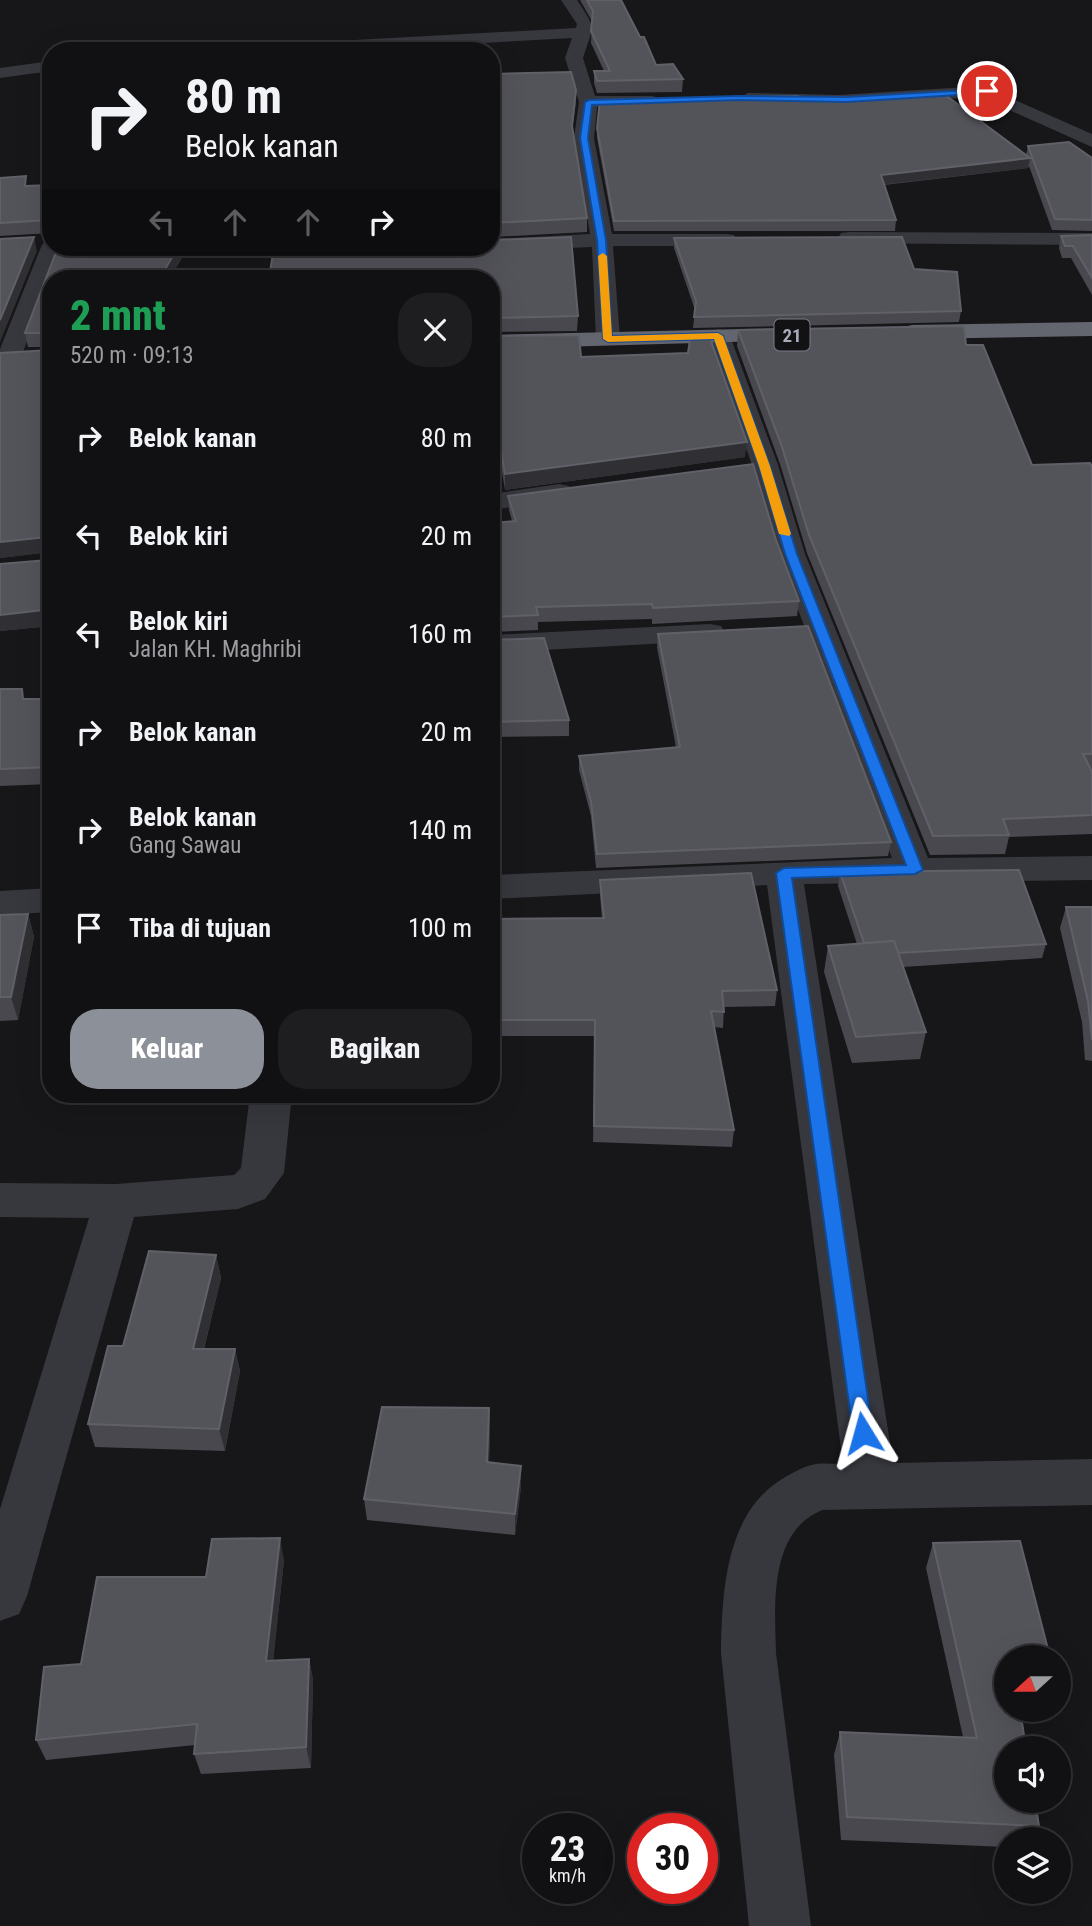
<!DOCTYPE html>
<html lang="id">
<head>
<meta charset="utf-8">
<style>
	body { margin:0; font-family:"Roboto Condensed",sans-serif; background:#1e1e21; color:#f1f3f6; height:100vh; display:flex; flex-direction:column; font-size:26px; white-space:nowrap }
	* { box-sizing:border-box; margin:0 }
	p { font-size:23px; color:#9c9da0 }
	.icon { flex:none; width:38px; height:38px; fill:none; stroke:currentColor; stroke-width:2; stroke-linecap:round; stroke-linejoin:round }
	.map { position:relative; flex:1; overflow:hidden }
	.side { position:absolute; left:42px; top:270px; width:458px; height:833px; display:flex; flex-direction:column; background:#111013; border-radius:28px; box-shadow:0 7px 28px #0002,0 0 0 2px #303033 }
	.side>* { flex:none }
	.top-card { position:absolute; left:42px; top:42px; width:458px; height:214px; border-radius:28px; box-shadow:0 7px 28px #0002,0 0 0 2px #303033; background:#111013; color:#f1f3f6; overflow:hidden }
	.needle { width:46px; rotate:249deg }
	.tools { position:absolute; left:994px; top:1645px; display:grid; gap:14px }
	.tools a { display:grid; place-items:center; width:77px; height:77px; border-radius:50%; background:#111013; box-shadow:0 7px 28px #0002,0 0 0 2px #303033; font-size:35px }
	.speed { position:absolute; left:522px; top:1813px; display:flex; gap:14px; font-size:35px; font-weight:700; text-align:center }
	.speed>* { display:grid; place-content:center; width:91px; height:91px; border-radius:50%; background:#111013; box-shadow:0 7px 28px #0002,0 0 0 2px #303033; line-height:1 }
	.speed small { font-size:18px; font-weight:400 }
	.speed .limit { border:10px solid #d22; background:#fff; color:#111 }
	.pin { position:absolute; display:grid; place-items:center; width:60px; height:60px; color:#fff; margin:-30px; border:4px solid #fff; border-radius:50%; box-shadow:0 2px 7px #0007 }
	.me { position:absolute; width:77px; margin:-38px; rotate:352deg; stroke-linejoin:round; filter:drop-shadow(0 0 5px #0008) }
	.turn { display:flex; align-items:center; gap:24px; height:147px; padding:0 28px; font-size:32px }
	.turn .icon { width:91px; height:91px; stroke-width:2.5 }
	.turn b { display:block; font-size:49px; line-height:60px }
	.lanes { display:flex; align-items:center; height:66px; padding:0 28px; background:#0003; justify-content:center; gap:35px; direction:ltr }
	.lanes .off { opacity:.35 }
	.round { display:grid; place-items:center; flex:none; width:74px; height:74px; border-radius:28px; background:#1e1e21 }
	.overview { display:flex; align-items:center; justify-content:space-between; height:119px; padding:0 28px }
	h1 { font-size:42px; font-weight:800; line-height:52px; color:#1e9e55 }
	.primary-button { display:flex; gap:14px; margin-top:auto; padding:14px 28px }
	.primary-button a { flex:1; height:80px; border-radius:28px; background:#8c9099; color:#fff; font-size:28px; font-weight:800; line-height:80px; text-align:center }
	.primary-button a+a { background:#1e1e21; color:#f1f3f6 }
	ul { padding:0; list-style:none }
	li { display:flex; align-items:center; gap:21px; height:98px; padding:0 28px }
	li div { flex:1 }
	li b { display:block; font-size:26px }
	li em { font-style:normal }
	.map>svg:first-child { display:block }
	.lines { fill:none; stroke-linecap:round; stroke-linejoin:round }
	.street { fill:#37383e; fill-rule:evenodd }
	.highway { fill:#63666f; fill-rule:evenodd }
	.wall { fill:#48484e }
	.shaded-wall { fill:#303034 }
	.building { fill:#53535a; stroke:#606168; stroke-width:2 }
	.route { fill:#1a73e8; stroke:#114b97; stroke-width:2 }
	.slow { fill:#f59e0b }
	.labels { text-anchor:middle; stroke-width:7; stroke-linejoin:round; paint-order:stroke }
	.shield { fill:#121114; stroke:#7b7e88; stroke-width:2 }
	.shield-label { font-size:19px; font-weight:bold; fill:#a8acb9 }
</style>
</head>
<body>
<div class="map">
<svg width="1092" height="1926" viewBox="0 0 1092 1926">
	<rect width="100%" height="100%" fill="#171619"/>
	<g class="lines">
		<!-- street -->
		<g class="street">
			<path d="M561,0H577C598,31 593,25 583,58L595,96H653L662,101L653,106L597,107L594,138L612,234H726L734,235L737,240L734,245L726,246H613L620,339L616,344H600L596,339L592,247L492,251L482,247H492V239L590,234L574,138L579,102L565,58L572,38L341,51H238L246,46L576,28L577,24Z"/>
			<path d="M51,61V71L0,78V68Z"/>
			<path d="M983,86L1092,134V147L980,97L839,105L748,103L739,98L748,93L839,95Z"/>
			<path d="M849,232L1092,233V245L841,243L838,238L841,233Z"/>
			<path d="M51,241V247H63L21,357L18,362L9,364L0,362V349L41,247L44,242Z"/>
			<path d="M249,247H375L372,252L364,254L259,255L251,253Z"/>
			<path d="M718,329L726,331L730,336L778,465L805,554L928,858L1092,856V880L804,884L893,1463L1092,1459V1505L822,1510C816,1513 808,1517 803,1522C770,1552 775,1613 776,1653L811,1926H749L721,1653C722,1593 725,1514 782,1479C792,1473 804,1466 816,1464C825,1463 834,1464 843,1464L767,885L492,899V875L892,858L777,554L752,465L706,336L710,331Z"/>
			<path d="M559,484L569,486L573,492L569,498L492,510V494Z"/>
			<path d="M710,624L721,626L725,633L721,640L492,653V635Z"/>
			<path d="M51,888V912L0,915V891Z"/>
			<path d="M250,1094H292L284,1173L265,1199L238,1209L134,1217L27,1596L19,1614L0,1621V1509L89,1218L0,1217V1183L116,1184L234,1175L241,1168Z"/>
		</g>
		<!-- highway -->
		<g class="highway">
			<path d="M1092,322V336L912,339L904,337L900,332L904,327L912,325Z"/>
			<path d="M789,328L797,330L801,335L797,340L492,349V335Z"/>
		</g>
	</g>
	<!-- wall -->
	<g class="wall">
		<path d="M580,0H621L656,65L683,79L682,92L597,93L594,83V71H604L591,43L592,21Z"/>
		<path d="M492,74L576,90V102L572,131L587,218V232L492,237Z"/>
		<path d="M802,101L1026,155L1028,146L1092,158V231L1052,230L1029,166L1028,168L884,185L896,220L895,231H614L597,138V128Z"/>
		<path d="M0,178L28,186L51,185V233L0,236Z"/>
		<path d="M1092,235V295L1071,258H1062L1059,248L1061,236Z"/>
		<path d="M674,238L914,269L961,311L959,322L693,328L695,310L674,248Z"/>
		<path d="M58,247H188L170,278H51V626L0,631V564L48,560L50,557V552L0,558V353L50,350V347H28L25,333Z"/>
		<path d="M492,278L578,316L577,331L492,332Z"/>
		<path d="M738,330L966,345L1032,465L1092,466V834L1009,837L1005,854L930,855L807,553L780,464L737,346Z"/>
		<path d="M492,336L581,357L745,457L505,490L500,460L492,440Z"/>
		<path d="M508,496L776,540L799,601L797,616L652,624V619L538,622V630L492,632V523L512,521L509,510Z"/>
		<path d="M658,634L891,842L888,856L596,868L591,816L579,770V756L676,747L657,647Z"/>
		<path d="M492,640L569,720V736L492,737Z"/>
		<path d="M0,689L25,699H51V784L0,786Z"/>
		<path d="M840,872L1046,944L1042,958L903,967L926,1032L920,1059L852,1063L824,972L828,946L857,944L838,886Z"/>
		<path d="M600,880L777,990L775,1006L724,1007L723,1028L714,1027L734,1130L732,1147L593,1142L595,1036H492V919H602L600,896Z"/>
		<path d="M1066,907H1092V1061L1085,1060L1082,1022L1060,928Z"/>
		<path d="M28,914L34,937L18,1020L0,1021V915Z"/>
		<path d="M216,1255L221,1278L204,1349H235L240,1371L225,1451L95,1447L88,1424L123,1346Z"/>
		<path d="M489,1408L490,1430L489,1463L521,1466V1487L515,1535L367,1520L364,1499Z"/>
		<path d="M933,1543L1006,1710H1053L1050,1718L1022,1719L1039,1826L1033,1839H1006V1847L841,1840L834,1755L840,1732L963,1737L926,1568Z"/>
		<path d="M284,1560L273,1660L309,1659L313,1680L311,1768L201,1774L194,1754L195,1745L46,1760L36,1740L81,1664L206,1577Z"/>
	</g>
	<!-- shaded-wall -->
	<g class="shaded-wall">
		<path d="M576,90V102L571,138L572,126Z"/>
		<path d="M1030,158L1028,168L879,185L881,175Z"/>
		<path d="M34,237L37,251L0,342V320Z"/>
		<path d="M178,247H188L170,278H160Z"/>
		<path d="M747,442L745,457L505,490V474Z"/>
		<path d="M47,537L51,552L0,558V542Z"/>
		<path d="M51,609V626L0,631V615Z"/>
		<path d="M28,914L34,937L18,1020L11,997Z"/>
		<path d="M216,1255L221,1278L198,1372L193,1349Z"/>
		<path d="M235,1349L240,1371L225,1451L219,1429Z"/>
		<path d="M489,1408L490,1430L488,1484L487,1462Z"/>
		<path d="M521,1466V1487L515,1535V1514Z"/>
		<path d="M280,1538L284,1560L271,1682L266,1661Z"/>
		<path d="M309,1659L313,1680L311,1768L306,1747Z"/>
	</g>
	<!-- building -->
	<g class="building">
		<path d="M587,0H621L640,37H644L656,65L673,64L683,79L597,81L594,71H610L591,31L593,11Z"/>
		<path d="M571,72L576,90L572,126L587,218L492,223V74Z"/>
		<path d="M944,94L1030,158L881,175L896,220L614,221L597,128L600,100L796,96L802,97V101Z"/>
		<path d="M1069,142L1092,158V220L1055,219L1028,146Z"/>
		<path d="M26,176L25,186L51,185V226L50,220L0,223V178Z"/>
		<path d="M1092,235V278L1073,246H1065L1061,236Z"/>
		<path d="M34,237L0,320V239Z"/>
		<path d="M571,237L578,316L492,318V278H269L274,247H492V240Z"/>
		<path d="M902,237L914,269L957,272L961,311L694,317L696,301L674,238Z"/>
		<path d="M58,247H178L160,278H51V609L0,615V564L48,560L50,557V539L47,537L0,542V353L50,350V333H25Z"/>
		<path d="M964,326L966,345H983L1032,465L1090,463L1092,466V754H1083L1092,772V815L1003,819L1009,835L933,836L809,535L782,447L738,330Z"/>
		<path d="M691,333H708L747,442L505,474L500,445L492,426V336L579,335L581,357L688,353Z"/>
		<path d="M753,464L776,540L799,601L653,608L652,604L536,607L538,615L492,617V523L516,521L508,496Z"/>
		<path d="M808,626L891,842L597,854L591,802L579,756L680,747L658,634Z"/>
		<path d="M544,638L569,720L492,722V640Z"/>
		<path d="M0,689H22L23,699H51V767L0,769Z"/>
		<path d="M1019,870L1046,944L898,953L894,941L864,943L840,872Z"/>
		<path d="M751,873L777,990L722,991L724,1012L711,1011L734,1130L594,1126L595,1020H492V919L604,918L600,880Z"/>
		<path d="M1066,907H1092V1040L1088,1001Z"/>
		<path d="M28,914L11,997H0V915Z"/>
		<path d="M894,941L926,1032L856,1037L828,946Z"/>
		<path d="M149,1251L216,1255L193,1349H235L219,1429L88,1424L108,1346H123Z"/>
		<path d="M382,1407L489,1408L487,1462L521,1466L515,1514L364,1499Z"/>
		<path d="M280,1538L266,1661L309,1659L306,1747L194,1754L197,1724L36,1740L44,1667L81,1664L97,1577H206L212,1539Z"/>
		<path d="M1020,1541L1050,1657H1006V1710H1020L1026,1748H1006V1801H1035L1039,1826L847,1817L840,1732L977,1738L933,1543Z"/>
	</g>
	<!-- route -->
	<path class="route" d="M987,89L990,93L847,102L738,100L592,105L588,138L606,240L612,336L718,333L723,336L770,466L797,554L923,870L915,874L792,878L873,1433L870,1439L863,1442L856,1439L853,1433L776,873L784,868L906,865L785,554L759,466L714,339L608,342L603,339L597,240L580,138L585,102L589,100L738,96L847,97Z"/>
	<!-- slow -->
	<path class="slow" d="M603,253L607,256L612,336L718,333L723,336L770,466L791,534L789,536L779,534L759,466L714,339L608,342L603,339L598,256Z"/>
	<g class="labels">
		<!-- shield labels -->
		<rect class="shield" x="774.5" y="319.5" width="35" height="31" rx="5"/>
		<g class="shield-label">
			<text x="792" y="342">21</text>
		</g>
	</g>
</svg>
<div class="tools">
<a><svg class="needle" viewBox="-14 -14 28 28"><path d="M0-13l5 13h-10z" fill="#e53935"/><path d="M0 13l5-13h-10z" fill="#9c9da0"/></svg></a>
<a><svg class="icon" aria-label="sound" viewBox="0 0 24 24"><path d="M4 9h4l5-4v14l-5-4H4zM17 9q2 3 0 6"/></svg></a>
<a><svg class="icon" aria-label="layers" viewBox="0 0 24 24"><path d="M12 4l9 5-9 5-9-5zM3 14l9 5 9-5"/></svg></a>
</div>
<div class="speed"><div>23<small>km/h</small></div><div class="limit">30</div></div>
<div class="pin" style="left:987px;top:91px;background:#d93025"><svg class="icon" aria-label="arrive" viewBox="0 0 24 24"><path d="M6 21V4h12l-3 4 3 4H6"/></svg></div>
<svg class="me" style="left:863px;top:1433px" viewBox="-20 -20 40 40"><path d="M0-17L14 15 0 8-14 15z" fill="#1a73e8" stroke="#fff" stroke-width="4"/></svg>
<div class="top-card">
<div class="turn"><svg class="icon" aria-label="right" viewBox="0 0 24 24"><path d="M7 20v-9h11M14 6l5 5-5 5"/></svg><div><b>80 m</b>Belok kanan</div></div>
<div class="lanes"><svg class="icon off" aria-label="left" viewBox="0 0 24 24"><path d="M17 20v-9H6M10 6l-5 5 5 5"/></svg><svg class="icon off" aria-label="ahead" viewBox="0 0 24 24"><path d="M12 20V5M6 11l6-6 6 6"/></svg><svg class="icon off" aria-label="ahead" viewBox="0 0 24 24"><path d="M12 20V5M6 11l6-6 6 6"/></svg><svg class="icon" aria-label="right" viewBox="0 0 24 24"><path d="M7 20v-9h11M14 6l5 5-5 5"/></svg></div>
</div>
<section class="side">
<div class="overview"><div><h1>2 mnt</h1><p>520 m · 09:13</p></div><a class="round"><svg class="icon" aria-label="close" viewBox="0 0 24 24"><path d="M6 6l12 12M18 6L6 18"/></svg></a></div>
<ul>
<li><svg class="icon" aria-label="right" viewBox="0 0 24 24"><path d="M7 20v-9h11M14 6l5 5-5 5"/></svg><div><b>Belok kanan</b></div><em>80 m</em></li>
<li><svg class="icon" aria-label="left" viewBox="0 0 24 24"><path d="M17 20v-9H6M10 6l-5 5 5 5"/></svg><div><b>Belok kiri</b></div><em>20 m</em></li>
<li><svg class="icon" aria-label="left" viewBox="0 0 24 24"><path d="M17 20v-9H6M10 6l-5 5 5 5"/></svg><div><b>Belok kiri</b><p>Jalan KH. Maghribi</p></div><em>160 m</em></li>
<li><svg class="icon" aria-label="right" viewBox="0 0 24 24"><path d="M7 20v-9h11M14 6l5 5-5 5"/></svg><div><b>Belok kanan</b></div><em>20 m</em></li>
<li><svg class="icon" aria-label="right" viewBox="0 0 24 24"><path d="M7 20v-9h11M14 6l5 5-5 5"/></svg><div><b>Belok kanan</b><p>Gang Sawau</p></div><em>140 m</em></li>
<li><svg class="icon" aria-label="arrive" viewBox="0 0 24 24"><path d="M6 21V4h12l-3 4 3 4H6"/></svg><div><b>Tiba di tujuan</b></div><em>100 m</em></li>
</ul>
<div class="primary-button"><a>Keluar</a><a>Bagikan</a></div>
</section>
</div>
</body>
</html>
